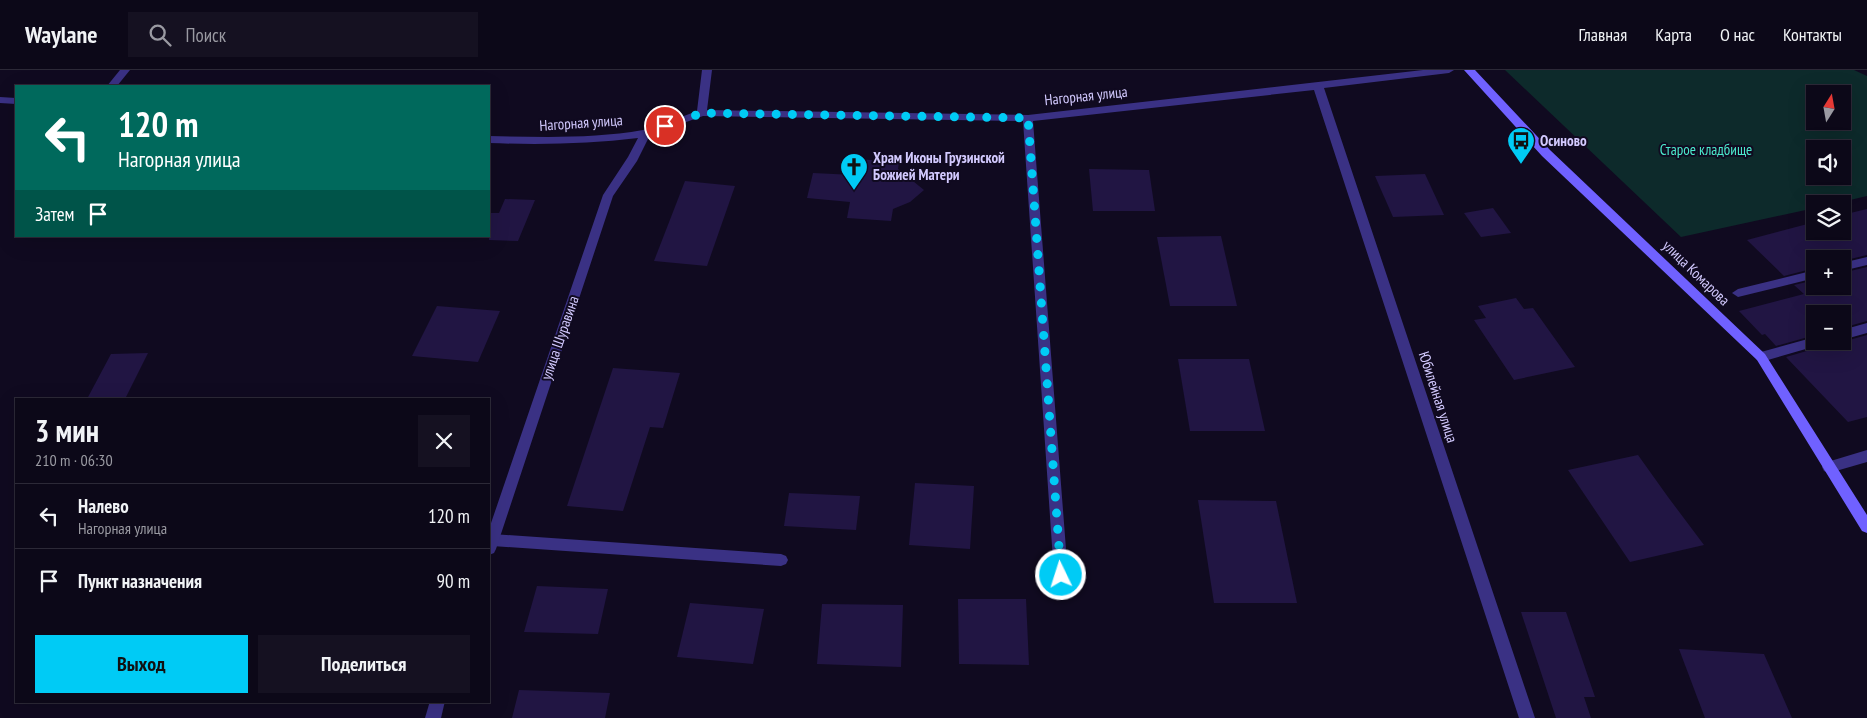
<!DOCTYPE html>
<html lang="ru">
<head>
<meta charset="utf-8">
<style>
	body { margin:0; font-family:"PT Sans Narrow",sans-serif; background:#151121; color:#f1f3f6; height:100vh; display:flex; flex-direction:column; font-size:19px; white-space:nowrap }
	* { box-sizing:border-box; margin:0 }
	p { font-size:16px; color:#9a9aa2 }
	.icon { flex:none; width:28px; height:28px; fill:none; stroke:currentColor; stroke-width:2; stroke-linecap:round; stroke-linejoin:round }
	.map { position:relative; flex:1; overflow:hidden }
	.sheet { position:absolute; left:15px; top:328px; width:475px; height:305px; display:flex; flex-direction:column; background:#0c0818; border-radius:0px; box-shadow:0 5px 20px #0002,0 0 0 1px #2c2937 }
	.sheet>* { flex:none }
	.banner { position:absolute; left:15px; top:15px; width:475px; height:152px; border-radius:0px; box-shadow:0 5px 20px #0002,0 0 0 1px #2c2937; background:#00695c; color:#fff; overflow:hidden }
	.needle { width:32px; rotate:11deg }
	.controls { position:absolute; left:1806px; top:15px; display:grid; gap:10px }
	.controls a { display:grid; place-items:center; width:45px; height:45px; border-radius:0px; background:#0c0818; box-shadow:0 5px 20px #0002,0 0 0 1px #2c2937; font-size:25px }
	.pin { position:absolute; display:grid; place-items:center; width:42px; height:42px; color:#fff; margin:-21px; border:2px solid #fff; border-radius:50%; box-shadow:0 1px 5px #0007 }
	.me { position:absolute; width:55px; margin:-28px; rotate:356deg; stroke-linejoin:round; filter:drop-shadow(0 0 4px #0008) }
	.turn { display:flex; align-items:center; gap:18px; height:105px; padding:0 20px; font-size:22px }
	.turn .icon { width:65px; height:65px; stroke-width:2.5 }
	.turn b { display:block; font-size:35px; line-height:42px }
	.then { display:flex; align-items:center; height:48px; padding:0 20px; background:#0003; gap:10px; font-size:19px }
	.round { display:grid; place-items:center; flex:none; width:52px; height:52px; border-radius:0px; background:#151121 }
	.summary { display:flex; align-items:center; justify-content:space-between; height:85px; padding:0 20px }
	h1 { font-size:30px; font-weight:700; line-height:38px }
	.button { display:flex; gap:10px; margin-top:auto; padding:10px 20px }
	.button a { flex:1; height:58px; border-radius:0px; background:#00cbf5; color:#111; font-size:20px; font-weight:700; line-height:58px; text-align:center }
	.button a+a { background:#151121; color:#f1f3f6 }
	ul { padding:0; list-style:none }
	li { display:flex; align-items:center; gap:15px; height:65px; padding:0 20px; border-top:1px solid #2c2937 }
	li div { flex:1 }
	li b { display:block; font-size:19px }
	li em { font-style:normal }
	header { display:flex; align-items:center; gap:30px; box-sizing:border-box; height:70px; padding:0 25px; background:#0c0818; border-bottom:1px solid #2c2937 }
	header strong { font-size:24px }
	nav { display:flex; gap:28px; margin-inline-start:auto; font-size:18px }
	.search { width:350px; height:45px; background:#151121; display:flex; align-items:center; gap:12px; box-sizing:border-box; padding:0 18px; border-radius:0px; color:#9a9aa2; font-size:19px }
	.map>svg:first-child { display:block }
	.green { fill:#0d2a2b; fill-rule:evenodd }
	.building { fill:#211543 }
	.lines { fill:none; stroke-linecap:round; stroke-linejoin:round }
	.lane { fill:#3a3184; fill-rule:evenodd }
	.street { fill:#3a3184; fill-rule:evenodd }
	.secondary { fill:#7061ff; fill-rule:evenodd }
	.route { stroke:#00cbf5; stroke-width:9; stroke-dasharray:0 16.2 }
	.labels { text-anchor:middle; stroke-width:4; stroke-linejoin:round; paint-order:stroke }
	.street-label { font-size:15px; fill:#d3caff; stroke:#100a20 }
	.poi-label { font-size:15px; font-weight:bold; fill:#d3caff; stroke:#100a20; text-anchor:start }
	.park-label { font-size:15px; fill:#4beacd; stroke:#100a20 }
</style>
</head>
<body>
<header>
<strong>Waylane</strong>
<div class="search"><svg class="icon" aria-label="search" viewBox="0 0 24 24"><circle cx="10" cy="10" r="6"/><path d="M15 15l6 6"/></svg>Поиск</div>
<nav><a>Главная</a><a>Карта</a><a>О нас</a><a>Контакты</a></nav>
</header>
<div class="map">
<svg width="1867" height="648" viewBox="0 0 1867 648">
	<rect width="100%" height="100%" fill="#100a20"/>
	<!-- green -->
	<path class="green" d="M1505,0H1854L1867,6V126L1833,134H1815V138L1681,167ZM1815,24H1842V51H1815ZM1815,79H1842V106H1815Z"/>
	<!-- building -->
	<g class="building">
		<path d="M857,89L899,92L898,99L924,120L910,132L893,139L891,151L847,148L850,132L807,128L813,103L854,105Z"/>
		<path d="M1089,99L1149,100L1155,141H1093Z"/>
		<path d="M1425,104L1444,145L1393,147L1375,106Z"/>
		<path d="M685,111L735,116L707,196L654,191Z"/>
		<path d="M505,129L535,130L518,171L489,170V143H499Z"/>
		<path d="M1493,138L1511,163L1481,167L1464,143Z"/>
		<path d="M1867,139V185L1842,191V189H1815V198L1784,206L1747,170L1815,152V161H1842V145Z"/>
		<path d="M1221,166L1237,236H1170L1157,167Z"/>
		<path d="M1867,197V251L1842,258V244H1815V265L1776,276L1765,264L1762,265L1739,241L1804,224L1794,215L1815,210V216H1842V203Z"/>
		<path d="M1516,228L1524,239L1533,238L1575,297L1514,310L1474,250L1486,248L1478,236Z"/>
		<path d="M437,236L500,241L478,292L412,286Z"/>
		<path d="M1867,265V347L1848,352L1786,287L1824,276L1827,271L1842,272Z"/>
		<path d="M148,283L125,329H87L111,284Z"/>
		<path d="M1178,289H1249L1265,361H1190Z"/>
		<path d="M613,298L680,303L663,358L650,357L623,441L567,436Z"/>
		<path d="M1638,385L1668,427L1704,475L1630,492L1568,400Z"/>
		<path d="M915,413L974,416L970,479L909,475Z"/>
		<path d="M789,423L860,426L856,460L784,456Z"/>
		<path d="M1198,430L1276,431L1297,533H1214Z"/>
		<path d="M537,516L608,519L598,564L524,562Z"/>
		<path d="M958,529H1026L1029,595L959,594Z"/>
		<path d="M690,533L764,539L753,594L677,587Z"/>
		<path d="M822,534L903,535L901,597L817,594Z"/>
		<path d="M1521,542H1566L1595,627H1584L1591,648H1556Z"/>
		<path d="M1679,579L1764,584L1792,648H1705Z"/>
		<path d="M519,620L610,623L605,648H512Z"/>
	</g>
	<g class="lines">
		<!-- lane -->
		<g class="lane">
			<path d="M120,0H130L117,16H107Z"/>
			<path d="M1867,187V195L1842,201V193Z"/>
			<path d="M1815,200V208L1738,227L1732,223L1738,219Z"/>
			<path d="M1867,253V263L1842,270V260Z"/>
			<path d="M1815,267V271H1825L1823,274L1761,292L1757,290L1755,287L1757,284L1761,282Z"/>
			<path d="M1867,380V392L1829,403L1824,401L1822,397L1824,393Z"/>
			<path d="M492,464L781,484L786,486L788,490L786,494L781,496L492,476L489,475V465Z"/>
		</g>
		<!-- street -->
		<g class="street">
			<path d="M702,0H712L707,40L1028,45L1423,0H1454L1449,3L1324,18L1535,648H1519L1314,20L1033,51L1068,505L1066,510L1061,511L1056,510L1054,505L1023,51L703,46L650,65L637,91L613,126L496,479L494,483L489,485V459L603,125L628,87L638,68C589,74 539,75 489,73V66C540,67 592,69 643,60C661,57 680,47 697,41Z"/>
			<path d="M0,27L16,28V34L0,33Z"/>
			<path d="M430,631H445L441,648H425Z"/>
		</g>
		<!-- secondary -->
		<path class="secondary" d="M1464,0H1475L1550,80L1765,284L1867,445V463L1862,461L1757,290L1542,86Z"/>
	</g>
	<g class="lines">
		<!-- route -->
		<path class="route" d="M665,56L702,43L1028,48L1061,505"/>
	</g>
	<!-- icons -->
	<defs>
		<symbol id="bus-pin" viewBox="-11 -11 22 30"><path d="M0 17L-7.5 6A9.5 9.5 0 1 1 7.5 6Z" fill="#00cbf5" stroke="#100a20"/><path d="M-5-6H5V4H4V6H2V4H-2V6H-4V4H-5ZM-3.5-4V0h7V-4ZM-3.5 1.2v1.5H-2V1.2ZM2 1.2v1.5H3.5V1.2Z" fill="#111"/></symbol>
		<symbol id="church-pin" viewBox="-11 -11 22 30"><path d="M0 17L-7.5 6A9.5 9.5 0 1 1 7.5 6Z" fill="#00cbf5" stroke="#100a20"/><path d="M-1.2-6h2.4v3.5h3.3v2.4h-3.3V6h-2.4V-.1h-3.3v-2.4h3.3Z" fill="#111"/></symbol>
	</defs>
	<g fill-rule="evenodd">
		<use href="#bus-pin" x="1505" y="55" width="32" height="43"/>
		<use href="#church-pin" x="838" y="81" width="32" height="43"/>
	</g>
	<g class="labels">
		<!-- street labels -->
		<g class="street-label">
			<text transform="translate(1086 26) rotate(-6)" y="5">Нагорная улица</text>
			<text transform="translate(581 53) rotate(-4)" y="5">Нагорная улица</text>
			<text transform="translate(1696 203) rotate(44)" y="5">улица Комарова</text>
			<text transform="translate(560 268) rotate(-71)" y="5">улица Шуравина</text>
			<text transform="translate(1438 327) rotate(72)" y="5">Юбилейная улица</text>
		</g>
		<!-- poi labels -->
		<g class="poi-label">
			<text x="1540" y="76">Осиново</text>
			<text x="873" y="93">Храм Иконы Грузинской<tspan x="873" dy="17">Божией Матери</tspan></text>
		</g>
		<!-- park labels -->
		<g class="park-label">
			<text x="1706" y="85">Старое кладбище</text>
		</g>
	</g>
</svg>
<div class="controls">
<a><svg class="needle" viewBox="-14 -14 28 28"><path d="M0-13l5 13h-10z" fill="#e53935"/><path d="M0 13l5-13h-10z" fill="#9a9aa2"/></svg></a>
<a><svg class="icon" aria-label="sound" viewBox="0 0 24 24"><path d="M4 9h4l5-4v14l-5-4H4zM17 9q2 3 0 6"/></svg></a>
<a><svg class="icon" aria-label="layers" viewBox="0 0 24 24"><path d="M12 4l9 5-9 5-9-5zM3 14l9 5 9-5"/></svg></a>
<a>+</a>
<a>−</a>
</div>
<div class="pin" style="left:665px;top:56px;background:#d93025"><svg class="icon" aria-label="arrive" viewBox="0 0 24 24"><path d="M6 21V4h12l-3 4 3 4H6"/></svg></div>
<svg class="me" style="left:1061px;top:505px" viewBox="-20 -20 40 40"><circle r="17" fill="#00cbf5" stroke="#fff" stroke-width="3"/><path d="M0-11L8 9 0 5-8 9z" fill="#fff"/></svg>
<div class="banner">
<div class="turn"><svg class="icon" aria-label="left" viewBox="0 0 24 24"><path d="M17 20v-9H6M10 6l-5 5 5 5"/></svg><div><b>120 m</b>Нагорная улица</div></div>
<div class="then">Затем<svg class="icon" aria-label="arrive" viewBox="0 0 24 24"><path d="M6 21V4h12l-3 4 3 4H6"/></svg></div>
</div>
<section class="sheet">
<div class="summary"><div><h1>3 мин</h1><p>210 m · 06:30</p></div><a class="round"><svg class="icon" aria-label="close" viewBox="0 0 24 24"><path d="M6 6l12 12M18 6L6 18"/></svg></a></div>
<ul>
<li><svg class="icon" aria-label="left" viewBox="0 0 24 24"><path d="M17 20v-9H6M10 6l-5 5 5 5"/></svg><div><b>Налево</b><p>Нагорная улица</p></div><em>120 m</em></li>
<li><svg class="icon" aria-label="arrive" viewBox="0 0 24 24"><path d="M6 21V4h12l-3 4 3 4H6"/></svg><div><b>Пункт назначения</b></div><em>90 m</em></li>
</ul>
<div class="button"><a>Выход</a><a>Поделиться</a></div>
</section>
</div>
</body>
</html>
